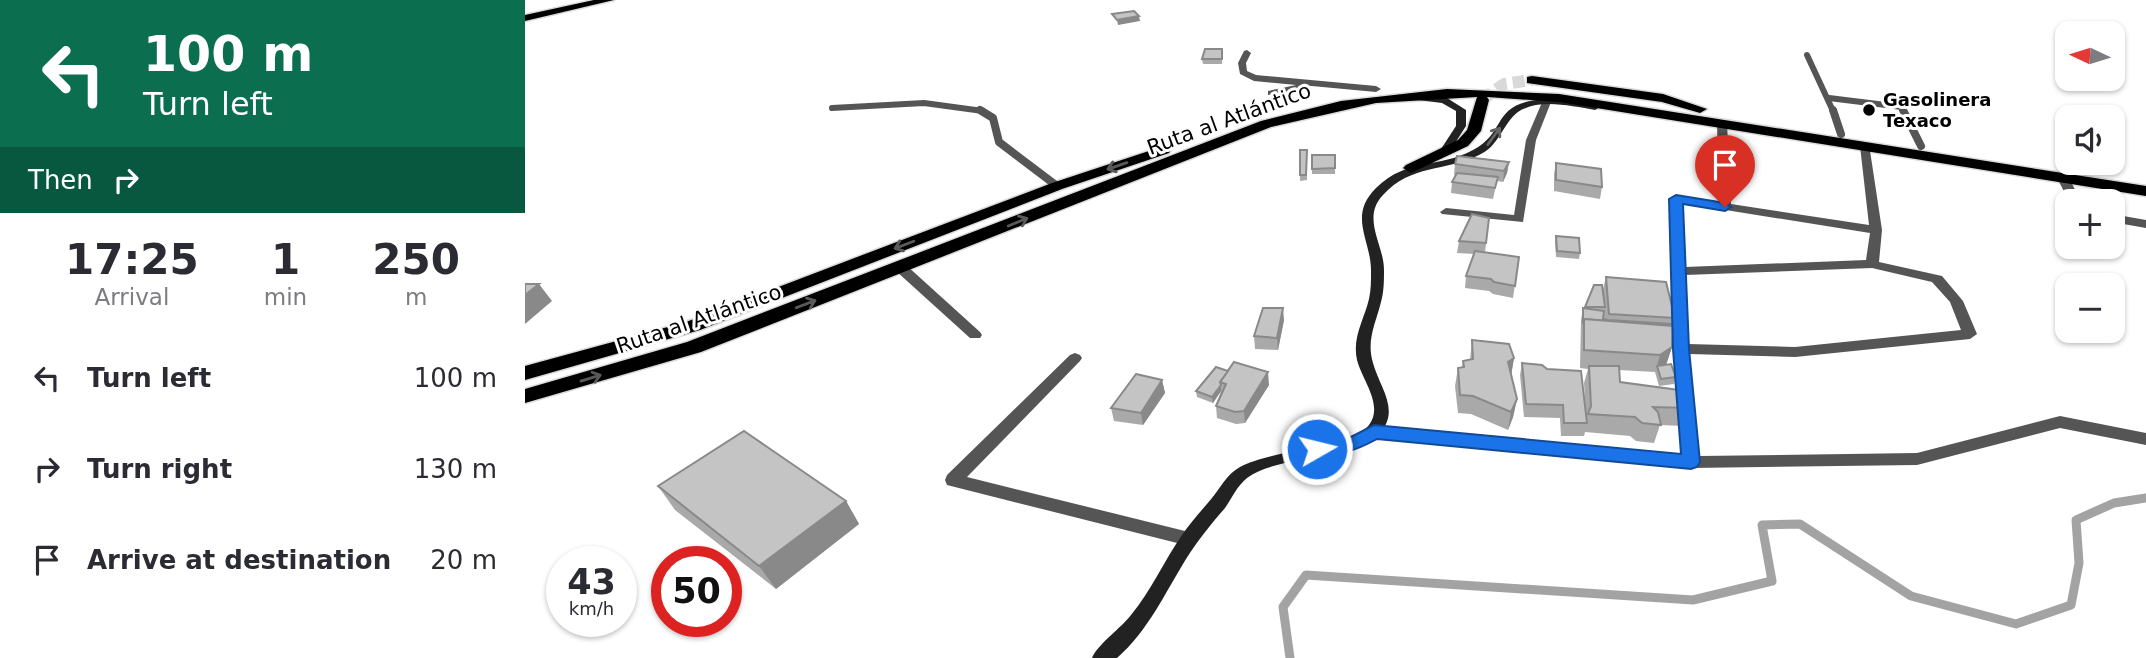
<!DOCTYPE html>
<html lang="en">
<head>
<meta charset="utf-8">
<style>
	body { margin:0; font-family:"DejaVu Sans",sans-serif; background:#f7f7f7; color:#2b2b33; height:100vh; display:flex; flex-direction:column; font-size:26px; white-space:nowrap }
	* { box-sizing:border-box; margin:0 }
	p { font-size:23px; color:#7c7c81 }
	.icon { flex:none; width:38px; height:38px; fill:none; stroke:currentColor; stroke-width:2; stroke-linecap:round; stroke-linejoin:round }
	.map { position:relative; flex:1; overflow:hidden }
	.sheet { display:flex; flex-direction:column; background:#fff; width:525px }
	.sheet>* { flex:none }
	.hud { background:#0b6e4f; color:#fff; overflow:hidden }
	.needle { width:46px; rotate:274deg }
	.controls { position:absolute; left:1530px; top:21px; display:grid; gap:14px }
	.controls a { display:grid; place-items:center; width:70px; height:70px; border-radius:14px; background:#fff; box-shadow:0 2px 5px #0004; font-size:35px }
	.speed { position:absolute; left:21px; top:546px; display:flex; gap:14px; font-size:35px; font-weight:700; text-align:center }
	.speed>* { display:grid; place-content:center; width:91px; height:91px; border-radius:50%; background:#fff; box-shadow:0 2px 5px #0004; line-height:1 }
	.speed small { font-size:18px; font-weight:400 }
	.speed .limit { border:10px solid #d22; background:#fff; color:#111 }
	.pin { position:absolute; display:grid; place-items:center; width:60px; height:60px; color:#fff; margin:-72px -30px; border-radius:50% 50% 50% 0; rotate:-45deg; box-shadow:0 0 7px #0007 }
	.pin .icon { rotate:45deg }
	.me { position:absolute; width:77px; margin:-38px; rotate:82deg; stroke-linejoin:round; filter:drop-shadow(0 0 5px #0008) }
	.turn { display:flex; align-items:center; gap:24px; height:147px; padding:0 28px; font-size:32px }
	.turn .icon { width:91px; height:91px; stroke-width:2.5 }
	.turn b { display:block; font-size:49px; line-height:60px }
	.then { display:flex; align-items:center; height:66px; padding:0 28px; background:#0003; gap:14px; font-size:26px }
	.eta { display:flex; justify-content:space-evenly; align-items:center; height:119px; text-align:center }
	.eta b { font-size:42px; font-weight:800; line-height:49px }
	ul { padding:0; list-style:none }
	li { display:flex; align-items:center; gap:21px; height:91px; padding:0 28px }
	li div { flex:1 }
	li b { display:block; font-size:26px }
	li em { font-style:normal }
	main { display:flex; flex:1; min-height:0 }
	.map>svg:first-child { display:block }
	.lines { fill:none; stroke-linecap:round; stroke-linejoin:round }
	.stream { stroke:#a3a3a3; stroke-width:9 }
	.trunk-tunnel { stroke:#d9d9d9; stroke-width:12; stroke-dasharray:12 6; stroke-linecap:butt }
	.trunk-casing { stroke:#dbdbdb; stroke-width:3 }
	.service-far1 { stroke:#555; stroke-width:6 }
	.service { stroke:#555; stroke-width:8 }
	.minor { fill:#555; fill-rule:evenodd }
	.secondary { fill:#222; fill-rule:evenodd }
	.trunk { fill:#000; fill-rule:evenodd }
	.wall { fill:#a9a9a9 }
	.shaded-wall { fill:#898989 }
	.building { fill:#c4c4c4; stroke:#898989; stroke-width:2 }
	.oneway { stroke:#646464 }
	.oneway2 { stroke:#595959 }
	.route { fill:#1a73e8; stroke:#114b97; stroke-width:2 }
	.poi-dot { fill:#000; stroke:#fff; stroke-width:2.5 }
	.labels { text-anchor:middle; stroke-width:6; stroke-linejoin:round; paint-order:stroke }
	.far-poi-label { font-size:18px; font-weight:bold; fill:#000; stroke:#fff; text-anchor:start }
	.street-label { font-size:21px; fill:#000; stroke:#fff }
</style>
</head>
<body>
<main>
<section class="sheet">
<div class="hud">
<div class="turn"><svg class="icon" aria-label="left" viewBox="0 0 24 24"><path d="M17 20v-9H6M10 6l-5 5 5 5"/></svg><div><b>100 m</b>Turn left</div></div>
<div class="then">Then<svg class="icon" aria-label="right" viewBox="0 0 24 24"><path d="M7 20v-9h11M14 6l5 5-5 5"/></svg></div>
</div>
<div class="eta">
<div><b>17:25</b><p>Arrival</p></div>
<div><b>1</b><p>min</p></div>
<div><b>250</b><p>m</p></div>
</div>
<ul>
<li><svg class="icon" aria-label="left" viewBox="0 0 24 24"><path d="M17 20v-9H6M10 6l-5 5 5 5"/></svg><div><b>Turn left</b></div><em>100 m</em></li>
<li><svg class="icon" aria-label="right" viewBox="0 0 24 24"><path d="M7 20v-9h11M14 6l5 5-5 5"/></svg><div><b>Turn right</b></div><em>130 m</em></li>
<li><svg class="icon" aria-label="arrive" viewBox="0 0 24 24"><path d="M6 21V4h12l-3 4 3 4H6"/></svg><div><b>Arrive at destination</b></div><em>20 m</em></li>
</ul>
</section>
<div class="map">
<svg width="1621" height="658" viewBox="0 0 1621 658">
	<rect width="100%" height="100%" fill="#fff"/>
	<g class="lines">
		<!-- stream -->
		<path class="stream" d="M765,658L758,607L781,575L1168,600L1247,581L1237,525L1275,524L1386,596L1491,624L1546,605L1554,563L1551,520L1589,503L1621,498"/>
		<!-- trunk-tunnel -->
		<path class="trunk-tunnel" d="M957,100L979,84L1007,80"/>
		<defs>
			<g id="trunk">
				<path d="M69,0H89L0,21V15Z"/>
				<path d="M1007,76L1138,94L1182,109L1175,113L1137,102L1002,83V77Z"/>
				<path d="M922,89L1034,94L1621,186V196L1034,102L962,97L964,100L956,131L943,146L886,173L878,168L881,165L933,140L942,130L952,97L851,103L746,127L176,352L0,403V389L162,342L736,121L816,101Z"/>
				<path d="M639,146L646,150L644,153L537,189L175,330L0,380V366L161,322L527,183Z"/>
			</g>
		</defs>
		<!-- trunk casing -->
		<use href="#trunk" class="trunk-casing"/>
		<!-- service-far1 -->
		<g class="service-far1">
			<path d="M1282,55L1308,111"/>
			<path d="M1304,98L1377,107L1379,111"/>
			<path d="M307,108L399,103L458,111"/>
		</g>
		<!-- service -->
		<g class="service">
			<path d="M455,110L468,118L474,142L532,186"/>
			<path d="M1308,110L1316,134"/>
			<path d="M1378,110L1396,146"/>
		</g>
		<!-- minor -->
		<g class="minor">
			<path d="M722,50L726,53L721,63L722,71L731,75L851,86L856,89L851,92L776,85V89L743,95V91L771,85L729,81L715,74L713,63L719,51Z"/>
			<path d="M1018,100L1026,102L1011,140L998,222L917,214L915,212L921,208L989,215L1001,140Z"/>
			<path d="M1197,120L1202,123L1206,204L1344,225L1335,146L1336,144H1344L1357,230L1354,262L1417,276L1438,301L1452,334L1445,339L1270,357L1164,354L1174,456L1392,453L1535,416L1621,433V445L1535,428L1392,465L1166,468L843,436L841,432L843,428L849,426L1157,455L1149,349L1145,199L1151,196L1194,202L1192,123ZM1157,203L1345,233L1341,260L1160,267ZM1347,268L1407,282L1425,302L1436,330L1270,347L1163,344L1160,275Z"/>
			<path d="M1538,175L1544,178L1556,201H1544L1532,178Z"/>
			<path d="M1587,214L1621,220V228L1587,222Z"/>
			<path d="M376,264L381,265L455,332L457,335L455,338H445L371,271L370,268Z"/>
			<path d="M550,353L555,355L557,358L555,361L442,477L664,532L670,534L673,539L670,544L664,546L422,485L420,480L422,475L545,355Z"/>
		</g>
		<!-- secondary -->
		<g class="secondary">
			<path d="M896,95L922,98L941,110V126L925,151L921,152L916,149L931,126V111L917,103L893,100V96Z"/>
			<path d="M1022,99L1070,104L1075,107L1070,110C1044,106 1003,95 985,120C975,133 970,148 954,155C920,172 886,164 858,195C836,218 859,244 859,270C859,281 859,291 856,302C851,323 841,340 848,363C854,386 875,409 856,432C834,460 754,454 722,478C712,486 707,498 700,508C686,524 673,540 661,559C640,593 623,631 592,658H567C572,645 596,628 606,615C626,591 639,561 657,535C666,522 677,510 687,498C696,487 702,474 715,467C743,451 829,445 844,425C859,405 837,380 832,360C827,337 839,320 844,299C846,290 846,281 846,273C847,240 822,217 851,188C883,157 913,169 948,150C984,131 964,102 1022,99Z"/>
		</g>
		<!-- trunk -->
		<use href="#trunk" class="trunk"/>
	</g>
	<!-- wall -->
	<g class="wall">
		<path d="M697,49V64H678L677,59Z"/>
		<path d="M775,150H782V180L775,181Z"/>
		<rect x="787" y="155" width="23" height="19"/>
		<path d="M984,162L982,173L978,182L972,181L968,199L926,193L927,182L931,176L929,175L930,164Z"/>
		<path d="M1031,163L1077,187L1075,199L1029,191V174Z"/>
		<path d="M964,218L960,252L994,257L988,298L968,294L964,291L940,288L941,276L949,254L932,253L934,241Z"/>
		<path d="M1031,236L1055,253L1054,259L1031,257L1030,242Z"/>
		<path d="M1081,277L1150,318L1148,327L1147,347L1141,365L1151,377L1149,384L1134,386L1130,372L1094,370L1095,382L1165,408L1159,426L1135,425L1129,443L1111,441L1105,436L1060,432L1059,436H1036L1035,418L999,417L995,375L997,363L1061,414L1059,383L1063,369L1055,368L1056,320L1058,308H1060L1069,285L1078,289Z"/>
		<path d="M759,320L753,350L730,349L729,336Z"/>
		<path d="M947,340L989,358L986,375L992,399L988,417L983,430L946,414L933,413L930,386L933,368L937,367L938,361L945,360Z"/>
		<path d="M691,367L744,385L720,423L711,424L692,418L691,406L696,391L688,403L672,397L671,391Z"/>
		<path d="M637,380L640,393L618,425L589,421L586,408Z"/>
		<path d="M133,486L321,501L334,524L251,589L150,510Z"/>
	</g>
	<!-- shaded-wall -->
	<g class="shaded-wall">
		<path d="M614,16L615,21L593,25L592,20Z"/>
		<path d="M984,162L982,173L978,182L979,171Z"/>
		<path d="M14,284L27,301L0,324V295Z"/>
		<path d="M758,308L759,320L753,350L752,338Z"/>
		<path d="M1147,347L1141,365L1132,366L1135,355Z"/>
		<path d="M989,358L986,376L983,362Z"/>
		<path d="M743,372L744,385L720,423L719,411Z"/>
		<path d="M637,380L640,393L618,425L616,413Z"/>
		<path d="M696,385V391L688,403L687,397Z"/>
		<path d="M992,399L988,417L983,430L986,412Z"/>
		<path d="M321,501L334,524L251,589L234,566Z"/>
	</g>
	<!-- building -->
	<g class="building">
		<path d="M609,11L614,16L592,20L587,14Z"/>
		<path d="M680,49H697V59H677Z"/>
		<path d="M775,150H782L781,175H775Z"/>
		<path d="M787,155H810V168L787,169Z"/>
		<path d="M932,156L984,162L979,171L930,164Z"/>
		<path d="M1031,163L1076,169L1077,187L1031,180Z"/>
		<path d="M932,173L973,177L970,188L927,182Z"/>
		<path d="M947,214L964,218L961,243L934,241Z"/>
		<path d="M1031,236L1054,238L1055,253L1032,251Z"/>
		<path d="M950,251L994,257L990,286L969,282L966,279L941,276Z"/>
		<path d="M1081,277L1141,282L1150,318L1084,314Z"/>
		<path d="M0,284H14L0,295Z"/>
		<path d="M1069,285H1077L1080,307H1060Z"/>
		<path d="M738,308H758L752,338L729,336Z"/>
		<path d="M1058,308L1079,311L1078,319L1083,320L1146,324V326L1059,319L1058,324Z"/>
		<path d="M1059,319L1148,326L1147,347L1135,355L1059,350Z"/>
		<path d="M947,340L984,344L989,358L983,362L992,399L986,412L948,396L935,395L933,368L939,367L938,361L948,359Z"/>
		<path d="M709,362L743,372L719,411L710,412L691,406L701,384L695,382Z"/>
		<path d="M997,363L1017,365L1022,369L1056,371L1062,423H1039L1038,405L1001,404Z"/>
		<path d="M1146,364L1151,377L1136,379L1132,366Z"/>
		<path d="M1064,366H1094L1095,382L1161,391L1165,408L1128,407L1133,412L1136,425L1117,423L1110,417L1063,414L1066,406Z"/>
		<path d="M691,367L703,371L695,382L696,385L687,397L671,391Z"/>
		<path d="M611,374L637,380L616,413L586,408Z"/>
		<path d="M219,431L321,501L234,566L133,486Z"/>
	</g>
	<!-- one-way arrows -->
	<defs><path id="oneway-shaft" d="M-6 0H5M1.5-3L5.5 0L1.5 3" fill="none" stroke-width="1.6" stroke-linecap="round" stroke-linejoin="round" transform="scale(1.75)"/></defs>
	<use class="oneway" href="#oneway-shaft" transform="translate(969 136) rotate(-54)"/>
	<g class="oneway2">
		<use href="#oneway-shaft" transform="translate(592 166) rotate(161)"/>
		<use href="#oneway-shaft" transform="translate(493 222) rotate(-22)"/>
		<use href="#oneway-shaft" transform="translate(379 245) rotate(159)"/>
		<use href="#oneway-shaft" transform="translate(281 304) rotate(-21)"/>
		<use href="#oneway-shaft" transform="translate(66 378) rotate(-17)"/>
	</g>
	<!-- route -->
	<path class="route" d="M1151,195L1200,203L1206,207L1200,211L1158,204L1164,349L1175,462L1172,467L1166,469L852,439C834,449 806,460 786,454L783,449L786,444L826,437L849,425L1156,454L1148,349L1144,199Z"/>
	<!-- markers -->
	<circle class="poi-dot" cx="1344" cy="110" r="7"/>
	<g class="labels">
		<!-- far-poi labels -->
		<g class="far-poi-label">
			<text x="1358" y="106">Gasolinera<tspan x="1358" dy="21">Texaco</tspan></text>
		</g>
		<!-- street labels -->
		<g class="street-label">
			<text transform="translate(704 119) rotate(-20)" y="7">Ruta al Atlántico</text>
			<text transform="translate(174 319) rotate(-19)" y="7">Ruta al Atlántico</text>
		</g>
	</g>
</svg>
<div class="controls">
<a><svg class="needle" viewBox="-14 -14 28 28"><path d="M0-13l5 13h-10z" fill="#e53935"/><path d="M0 13l5-13h-10z" fill="#7c7c81"/></svg></a>
<a><svg class="icon" aria-label="sound" viewBox="0 0 24 24"><path d="M4 9h4l5-4v14l-5-4H4zM17 9q2 3 0 6"/></svg></a>
<a>+</a>
<a>−</a>
</div>
<div class="speed"><div>43<small>km/h</small></div><div class="limit">50</div></div>
<div class="pin" style="left:1200px;top:207px;background:#d93025"><svg class="icon" aria-label="arrive" viewBox="0 0 24 24"><path d="M6 21V4h12l-3 4 3 4H6"/></svg></div>
<svg class="me" style="left:792px;top:449px" viewBox="-20 -20 40 40"><circle r="17" fill="#1a73e8" stroke="#fff" stroke-width="3"/><path d="M0-11L8 9 0 5-8 9z" fill="#fff"/></svg>
</div>
</main>
</body>
</html>
